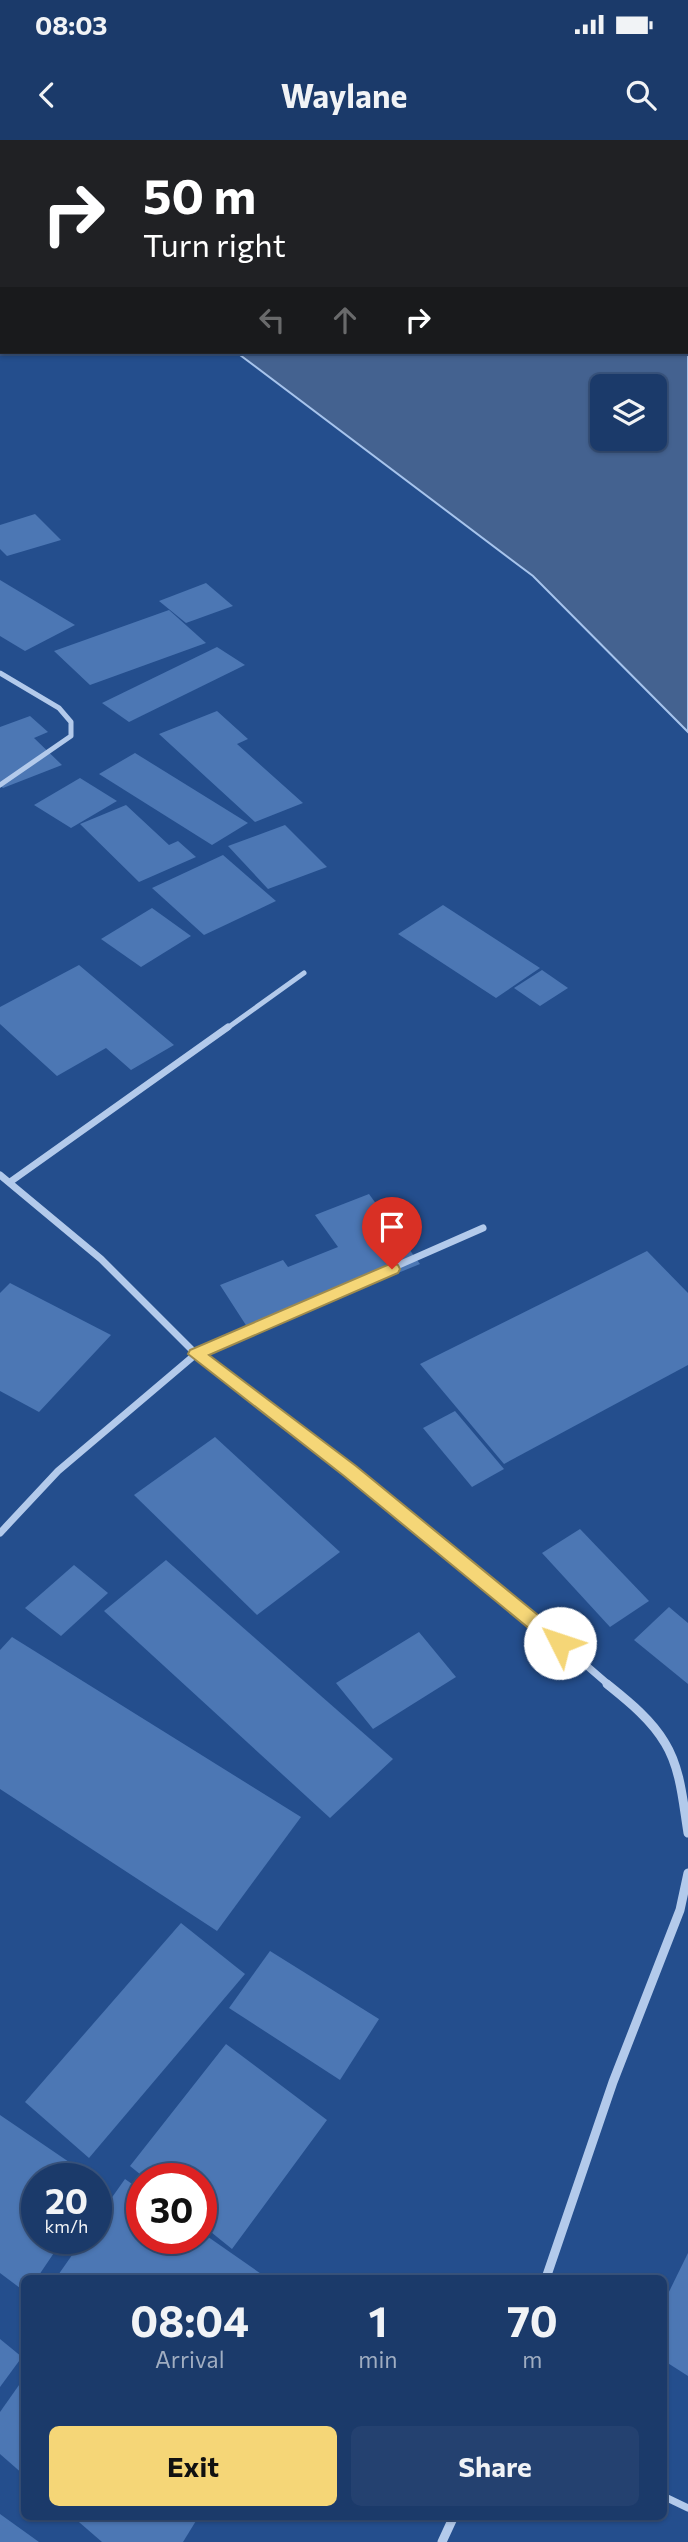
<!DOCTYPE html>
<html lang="en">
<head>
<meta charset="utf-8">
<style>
	body { margin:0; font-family:Commissioner,sans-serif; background:#244170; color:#f1f3f6; height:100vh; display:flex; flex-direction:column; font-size:26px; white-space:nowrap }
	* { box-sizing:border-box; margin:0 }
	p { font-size:23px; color:#a0adc1 }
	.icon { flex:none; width:38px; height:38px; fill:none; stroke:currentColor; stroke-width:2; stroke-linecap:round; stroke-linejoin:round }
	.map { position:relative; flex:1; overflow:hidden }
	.sheet { position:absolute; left:21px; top:2135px; width:646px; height:245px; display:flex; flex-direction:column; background:#1b3a6a; border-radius:10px; box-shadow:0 2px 5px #0004,0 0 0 2px #39547e }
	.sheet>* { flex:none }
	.guide { position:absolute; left:0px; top:0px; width:690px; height:214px; box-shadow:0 2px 5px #0004,0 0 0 2px #39547e; background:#202124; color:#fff; overflow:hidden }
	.fabs { position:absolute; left:590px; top:234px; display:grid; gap:14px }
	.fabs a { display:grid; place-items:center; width:77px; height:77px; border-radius:10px; background:#1b3a6a; box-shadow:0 2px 5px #0004,0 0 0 2px #39547e; font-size:35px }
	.speed { position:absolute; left:21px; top:2023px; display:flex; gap:14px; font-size:35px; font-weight:700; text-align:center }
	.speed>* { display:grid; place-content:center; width:91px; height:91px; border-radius:50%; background:#1b3a6a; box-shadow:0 2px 5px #0004,0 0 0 2px #39547e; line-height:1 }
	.speed small { font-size:18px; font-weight:400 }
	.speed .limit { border:10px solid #d22; background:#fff; color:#111 }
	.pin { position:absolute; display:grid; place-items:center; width:60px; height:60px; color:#fff; margin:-72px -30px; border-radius:50% 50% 50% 0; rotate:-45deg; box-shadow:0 0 7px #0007 }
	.pin .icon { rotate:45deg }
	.me { position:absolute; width:77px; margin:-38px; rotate:311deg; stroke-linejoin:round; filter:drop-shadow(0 0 5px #0008) }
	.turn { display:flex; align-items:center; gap:24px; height:147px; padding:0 28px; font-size:32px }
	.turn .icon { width:91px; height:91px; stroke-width:2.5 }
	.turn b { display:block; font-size:49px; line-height:60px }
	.lanes { display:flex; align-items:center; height:66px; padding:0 28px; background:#0003; justify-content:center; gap:35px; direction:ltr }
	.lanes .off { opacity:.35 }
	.eta { display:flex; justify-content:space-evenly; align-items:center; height:119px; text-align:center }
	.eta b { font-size:42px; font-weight:700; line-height:49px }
	.action { display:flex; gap:14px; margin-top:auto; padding:14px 28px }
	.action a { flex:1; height:80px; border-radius:10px; background:#f5d677; color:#111; font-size:28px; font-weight:700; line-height:80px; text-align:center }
	.action a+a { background:#244170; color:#f1f3f6 }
	.status { display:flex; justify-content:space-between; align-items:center; height:49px; padding:0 35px; background:#1b3a6a; direction:ltr }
	.status svg { height:19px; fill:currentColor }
	header { display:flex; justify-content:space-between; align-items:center; height:91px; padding:0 28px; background:#1b3a6a; font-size:32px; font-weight:700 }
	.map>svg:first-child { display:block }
	.water { fill:#446290; stroke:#a7c4ec; stroke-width:2; fill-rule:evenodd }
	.building { fill:#4c77b4 }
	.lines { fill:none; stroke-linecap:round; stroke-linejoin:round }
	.service { stroke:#b3caeb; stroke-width:7 }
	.minor-far2 { stroke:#b3caeb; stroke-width:5 }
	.minor-far1 { stroke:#b3caeb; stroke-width:7 }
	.minor { stroke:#b3caeb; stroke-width:9 }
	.route { fill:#f5d677; stroke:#9f8b4d; stroke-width:2 }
</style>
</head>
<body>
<div class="status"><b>08:03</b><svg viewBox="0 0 49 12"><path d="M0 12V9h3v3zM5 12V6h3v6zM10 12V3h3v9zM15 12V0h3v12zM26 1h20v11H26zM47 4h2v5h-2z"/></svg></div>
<header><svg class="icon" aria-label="back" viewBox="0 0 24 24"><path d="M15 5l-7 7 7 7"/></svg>Waylane<svg class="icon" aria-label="search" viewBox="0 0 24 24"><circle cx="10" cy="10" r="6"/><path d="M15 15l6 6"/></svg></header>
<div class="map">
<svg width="688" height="2402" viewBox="0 0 688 2402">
	<rect width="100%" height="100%" fill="#244e8d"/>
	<!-- water -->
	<path class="water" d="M0,0H688V592L533,436L236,212H688V2H2V102ZM602,247H654V299H602Z"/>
	<!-- building -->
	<g class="building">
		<path d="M35,374L61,400L7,416L0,409V385Z"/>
		<path d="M0,440L75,485L25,511L0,496Z"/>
		<path d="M206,443L233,466L186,483L159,461Z"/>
		<path d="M169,470L206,503L90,545L54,511Z"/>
		<path d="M217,507L245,525L129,582L102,563Z"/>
		<path d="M217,571L248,599L237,604L303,663L255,682L159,594Z"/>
		<path d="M30,576L48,592L34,598L62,625L3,648L0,645V587Z"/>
		<path d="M135,613L248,683L212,705L99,634Z"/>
		<path d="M80,638L117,661L71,688L34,665Z"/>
		<path d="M126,665L169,705L178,701L196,717L139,742L80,684Z"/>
		<path d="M285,685L327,727L268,749L228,706Z"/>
		<path d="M223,715L276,761L204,795L152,748Z"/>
		<path d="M443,765L540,828L496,858L398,794Z"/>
		<path d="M152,768L191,796L141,827L101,799Z"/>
		<path d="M79,825L174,905L131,930L106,908L57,936L0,884V867Z"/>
		<path d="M542,830L568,848L540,866L514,848Z"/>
		<path d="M369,1054L420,1124L251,1193L220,1145L283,1120L288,1127L338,1107L315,1075Z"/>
		<path d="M647,1111L688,1153V1225L504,1324L420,1224Z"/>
		<path d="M10,1143L111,1195L39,1272L0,1251V1153Z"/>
		<path d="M455,1271L504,1329L472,1347L423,1288Z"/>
		<path d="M215,1297L340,1412L257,1475L134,1355Z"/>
		<path d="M580,1389L649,1461L610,1487L542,1413Z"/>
		<path d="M166,1420L393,1619L330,1678L104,1471Z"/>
		<path d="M74,1425L108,1453L61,1496L25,1468Z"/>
		<path d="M669,1467L688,1483V1544L634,1500Z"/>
		<path d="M419,1492L456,1537L373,1589L336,1543Z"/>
		<path d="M12,1497L301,1677L217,1791L0,1649V1510Z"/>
		<path d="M181,1783L245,1834L89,2018L25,1962Z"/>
		<path d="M270,1811L379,1879L340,1940L229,1868Z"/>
		<path d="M226,1904L327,1980L232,2109L201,2084V2039H146L130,2026Z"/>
		<path d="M0,1975L94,2039H37V2098H64L37,2138H24V2151L0,2133Z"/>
		<path d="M125,2039L142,2051V2098H201V2092L267,2138H56L84,2098H96V2080Z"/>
		<path d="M688,2113V2236L663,2220V2164Z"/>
		<path d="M0,2199L22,2217L0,2247Z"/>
		<path d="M24,2238V2335L0,2314V2272Z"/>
		<path d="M0,2374L39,2402H0Z"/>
		<path d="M72,2376H199L183,2402H102Z"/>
	</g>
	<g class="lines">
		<!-- service -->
		<path class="service" d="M663,2356L688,2368"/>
		<!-- minor-far2 -->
		<g class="minor-far2">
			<path d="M0,533L59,568L71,582V596L0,645"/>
			<path d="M226,889L304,833"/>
		</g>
		<!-- minor-far1 -->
		<g class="minor-far1">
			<path d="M0,1035L101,1119L196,1214L350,1331L521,1469L609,1545"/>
			<path d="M10,1042L228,887"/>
			<path d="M0,1393L58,1331L196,1214L483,1088"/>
		</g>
		<!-- minor -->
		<g class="minor">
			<path d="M607,1544C628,1561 651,1579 665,1603C681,1629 683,1663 688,1693"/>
			<path d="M546,2138L613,1942L680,1770L688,1733"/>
			<path d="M442,2402L454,2376"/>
		</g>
	</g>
	<!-- route -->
	<path class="route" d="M392,1123L398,1125L400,1129L398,1133L209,1215L356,1326L566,1498L569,1503L566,1509L560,1511L554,1509L344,1336L188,1214L190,1210Z"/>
</svg>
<div class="fabs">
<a><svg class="icon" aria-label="layers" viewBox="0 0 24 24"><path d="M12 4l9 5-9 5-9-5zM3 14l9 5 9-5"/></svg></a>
</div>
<div class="speed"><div>20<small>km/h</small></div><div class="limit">30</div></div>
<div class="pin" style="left:392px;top:1129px;background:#d93025"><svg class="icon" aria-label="arrive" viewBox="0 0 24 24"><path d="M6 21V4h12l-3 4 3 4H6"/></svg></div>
<svg class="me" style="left:560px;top:1503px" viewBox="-20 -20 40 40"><circle r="19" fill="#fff"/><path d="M0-13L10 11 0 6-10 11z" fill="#f5d677"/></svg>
<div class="guide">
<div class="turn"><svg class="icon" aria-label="right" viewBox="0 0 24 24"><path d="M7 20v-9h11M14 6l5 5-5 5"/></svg><div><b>50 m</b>Turn right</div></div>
<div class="lanes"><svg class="icon off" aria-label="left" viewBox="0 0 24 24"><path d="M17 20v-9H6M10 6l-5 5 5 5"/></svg><svg class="icon off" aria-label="ahead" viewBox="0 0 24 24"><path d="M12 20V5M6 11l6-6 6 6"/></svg><svg class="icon" aria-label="right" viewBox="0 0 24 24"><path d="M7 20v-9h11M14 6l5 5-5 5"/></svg></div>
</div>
<section class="sheet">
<div class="eta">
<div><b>08:04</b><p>Arrival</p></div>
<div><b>1</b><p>min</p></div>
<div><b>70</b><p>m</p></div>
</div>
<div class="action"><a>Exit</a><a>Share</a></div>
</section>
</div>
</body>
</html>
